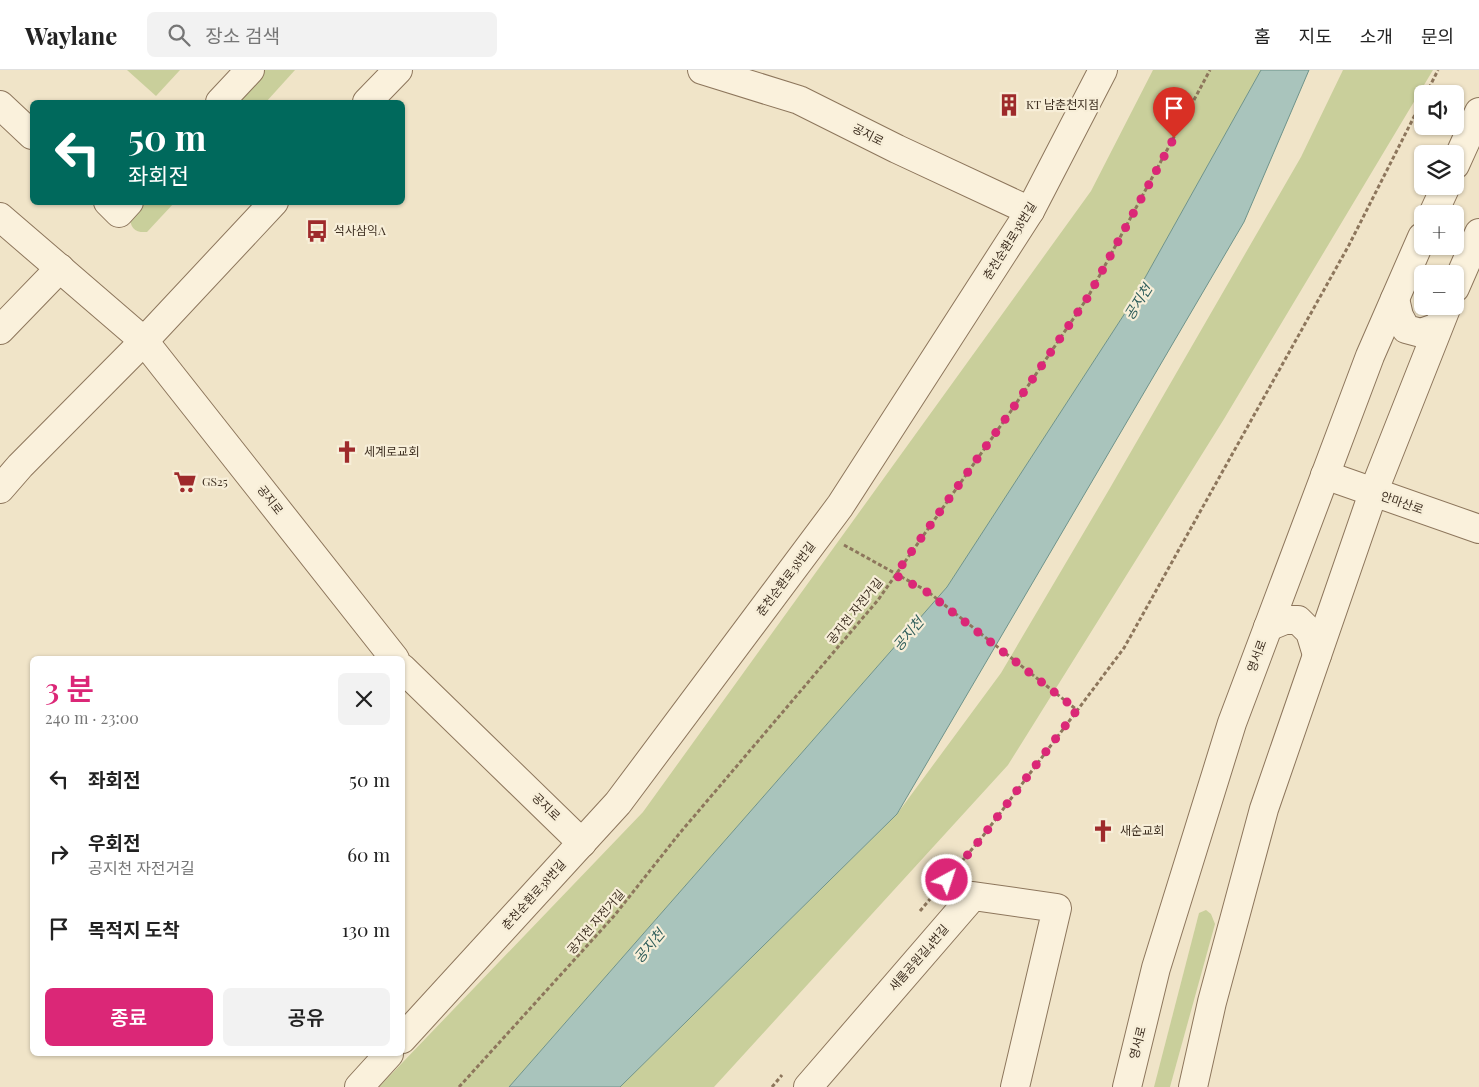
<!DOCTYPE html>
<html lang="ko">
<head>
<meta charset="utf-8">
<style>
	body { margin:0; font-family:"Playfair Display","Noto Sans KR",serif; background:#f2f2f2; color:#222; height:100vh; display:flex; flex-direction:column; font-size:19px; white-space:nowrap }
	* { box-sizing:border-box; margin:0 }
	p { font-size:16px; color:#767676 }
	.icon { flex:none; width:28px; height:28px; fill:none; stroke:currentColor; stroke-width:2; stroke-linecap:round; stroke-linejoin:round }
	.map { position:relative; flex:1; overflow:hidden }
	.details { position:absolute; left:30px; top:586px; width:375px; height:400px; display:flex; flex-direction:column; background:#fff; border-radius:8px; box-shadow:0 1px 4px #0004 }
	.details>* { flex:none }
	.hud { position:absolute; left:30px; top:30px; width:375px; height:105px; border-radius:8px; box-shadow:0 1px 4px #0004; background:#00695c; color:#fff; overflow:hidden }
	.controls { position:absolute; left:1414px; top:15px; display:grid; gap:10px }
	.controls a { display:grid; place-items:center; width:50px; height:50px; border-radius:8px; background:#fff; box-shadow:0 1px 4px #0004; font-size:25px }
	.pin { position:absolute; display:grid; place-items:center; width:42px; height:42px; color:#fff; margin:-51px -21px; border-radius:50% 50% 50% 0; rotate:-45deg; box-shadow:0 0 5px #0007 }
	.pin .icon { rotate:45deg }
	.me { position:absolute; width:55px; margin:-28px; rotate:40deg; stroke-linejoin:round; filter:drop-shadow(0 0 4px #0008) }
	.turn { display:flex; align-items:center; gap:18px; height:105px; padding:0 15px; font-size:22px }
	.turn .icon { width:65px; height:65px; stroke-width:2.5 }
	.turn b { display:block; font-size:35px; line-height:42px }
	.round { display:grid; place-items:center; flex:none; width:52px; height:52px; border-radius:8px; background:#f2f2f2 }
	.overview { display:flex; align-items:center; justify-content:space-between; height:85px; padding:0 15px }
	h1 { font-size:30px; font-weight:600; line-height:38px; color:#db2777 }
	.action { display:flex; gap:10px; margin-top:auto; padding:10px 15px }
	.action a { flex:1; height:58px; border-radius:8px; background:#db2777; color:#fff; font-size:20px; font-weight:600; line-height:58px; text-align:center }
	.action a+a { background:#f2f2f2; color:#222 }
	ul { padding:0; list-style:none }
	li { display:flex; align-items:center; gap:15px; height:75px; padding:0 15px }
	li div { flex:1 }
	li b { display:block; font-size:19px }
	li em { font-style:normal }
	header { display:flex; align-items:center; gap:30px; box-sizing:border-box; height:70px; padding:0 25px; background:#fff; border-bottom:1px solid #e0e0e0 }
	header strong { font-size:24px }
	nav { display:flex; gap:28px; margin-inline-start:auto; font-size:18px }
	.search { width:350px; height:45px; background:#f2f2f2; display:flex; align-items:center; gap:12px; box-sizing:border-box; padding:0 18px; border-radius:8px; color:#767676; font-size:19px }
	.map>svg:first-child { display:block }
	.green { fill:#c9cf9b }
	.water { fill:#a9c4bc; stroke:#6f938a }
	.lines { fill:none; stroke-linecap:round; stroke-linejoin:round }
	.minor-casing { stroke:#8d765c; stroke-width:30 }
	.path { stroke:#8d765c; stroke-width:3; stroke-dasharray:4 2.5; stroke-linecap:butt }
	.minor { stroke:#faf1dc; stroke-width:28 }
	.route { stroke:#db2777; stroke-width:9; stroke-dasharray:0 16.2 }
	.labels { text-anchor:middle; stroke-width:4.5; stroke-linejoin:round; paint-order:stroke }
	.poi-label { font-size:12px; fill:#3d2e20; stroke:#f7eed8; text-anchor:start }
	.street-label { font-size:12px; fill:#3d2e20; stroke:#f7eed8 }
	.water-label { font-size:14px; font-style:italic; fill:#2f5d5a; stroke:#f7eed8 }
</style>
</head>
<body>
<header>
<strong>Waylane</strong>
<div class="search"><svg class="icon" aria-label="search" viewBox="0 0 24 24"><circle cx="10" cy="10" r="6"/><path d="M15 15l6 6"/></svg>장소 검색</div>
<nav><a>홈</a><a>지도</a><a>소개</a><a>문의</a></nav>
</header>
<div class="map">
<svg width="1479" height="1017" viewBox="0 0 1479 1017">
	<rect width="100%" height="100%" fill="#f0e4c8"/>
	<!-- green -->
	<g class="green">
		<path d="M127,0H180L156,26Z"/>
		<path d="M264,0H295L266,32H234Z"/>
		<path d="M1153,0H1261L1127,240L947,517L509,1017H379L643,742L1091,121Z"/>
		<path d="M1343,0H1433L1224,349L1008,695L714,1017H620L897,744L1001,603L1110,418L1301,87Z"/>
		<path d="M142,133H174L147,162C135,163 130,158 130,146Z"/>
		<path d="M1206,840L1211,844L1215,854L1170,1017H1154L1199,843Z"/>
	</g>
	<!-- water -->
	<path class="water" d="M1261,0H1309L1244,152L897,744L620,1017H509L947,517L1127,240Z"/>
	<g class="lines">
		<defs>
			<g id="minor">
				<path d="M702,0L799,30L897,79L1030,141"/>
				<path d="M220,32L250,0"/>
				<path d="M367,32L398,0"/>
				<path d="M0,35L32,65"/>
				<path d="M1455,95L1479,42"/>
				<path d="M108,132L119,143L129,132"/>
				<path d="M1433,144L1446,116"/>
				<path d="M0,147L144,271L395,589"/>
				<path d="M1455,218L1479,163"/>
				<path d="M1395,229L1399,246L1406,259L1421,263L1438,257"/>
				<path d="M0,260L60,198"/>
				<path d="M1325,405L1479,459"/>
				<path d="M0,419L20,396L144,271L274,132"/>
				<path d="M1268,557L1285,550H1298L1310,562L1317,585"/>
				<path d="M402,598L582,773"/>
				<path d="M402,969L618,733L840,436L1030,141L1103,0"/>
				<path d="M359,1017L389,984"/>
				<path d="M808,1017L973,826L1057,838L1015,1017"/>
				<path d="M1127,1017L1156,898L1232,653L1370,286L1422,167"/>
				<path d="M1193,1017L1212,932L1264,739L1373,423L1447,236"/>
			</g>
		</defs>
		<!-- minor casing -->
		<use href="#minor" class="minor-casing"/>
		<!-- path -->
		<g class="path">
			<path d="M1426,24L1438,0"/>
			<path d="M844,475L927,521L1077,640"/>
			<path d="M920,841L983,766L1124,578L1349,175L1422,31"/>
			<path d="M459,1017L614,846L679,764L878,530L1011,341L1088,227L1210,0"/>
			<path d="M772,1017L782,1005"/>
		</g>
		<!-- minor -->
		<use href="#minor" class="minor"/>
	</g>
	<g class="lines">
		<!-- route -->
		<path class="route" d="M947,810L983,766L1077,640L927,522L895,505L1011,341L1088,227L1174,68"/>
	</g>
	<!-- icons -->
	<defs>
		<symbol id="building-bare" viewBox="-9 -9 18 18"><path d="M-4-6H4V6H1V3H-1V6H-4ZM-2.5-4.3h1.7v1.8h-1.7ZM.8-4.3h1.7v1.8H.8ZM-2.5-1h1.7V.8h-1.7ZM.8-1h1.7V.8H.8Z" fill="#9e2a2b" stroke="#f7eed8" stroke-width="2.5" paint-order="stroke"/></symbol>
		<symbol id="bus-bare" viewBox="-9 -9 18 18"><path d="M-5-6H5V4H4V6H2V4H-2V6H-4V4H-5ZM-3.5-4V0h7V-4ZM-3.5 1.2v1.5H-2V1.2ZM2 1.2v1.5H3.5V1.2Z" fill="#9e2a2b" stroke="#f7eed8" stroke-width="2.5" paint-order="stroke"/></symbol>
		<symbol id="church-bare" viewBox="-9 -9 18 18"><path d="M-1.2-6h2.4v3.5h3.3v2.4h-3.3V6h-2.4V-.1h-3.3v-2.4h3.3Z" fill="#9e2a2b" stroke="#f7eed8" stroke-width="2.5" paint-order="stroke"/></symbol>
		<symbol id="supermarket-bare" viewBox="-9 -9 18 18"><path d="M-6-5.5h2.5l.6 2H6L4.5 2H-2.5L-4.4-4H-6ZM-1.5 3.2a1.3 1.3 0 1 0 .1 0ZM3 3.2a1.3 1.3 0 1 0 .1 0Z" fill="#9e2a2b" stroke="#f7eed8" stroke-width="2.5" paint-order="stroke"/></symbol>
	</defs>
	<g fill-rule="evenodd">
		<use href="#building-bare" x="993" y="19" width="32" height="32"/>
		<use href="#bus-bare" x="301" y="145" width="32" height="32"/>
		<use href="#church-bare" x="331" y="366" width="32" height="32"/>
		<use href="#supermarket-bare" x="169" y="396" width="32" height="32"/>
		<use href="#church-bare" x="1087" y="745" width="32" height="32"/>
	</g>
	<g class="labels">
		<!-- poi labels -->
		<g class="poi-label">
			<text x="1026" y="39">KT 남춘천지점</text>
			<text x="334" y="165">석사삼익A</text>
			<text x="364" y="386">세계로교회</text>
			<text x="202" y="416">GS25</text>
			<text x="1120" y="765">새순교회</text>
		</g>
		<!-- street labels -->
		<g class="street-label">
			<text transform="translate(868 65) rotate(27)" y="4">공지로</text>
			<text transform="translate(1010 171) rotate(-58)" y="4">춘천순환로38번길</text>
			<text transform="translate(270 430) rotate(52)" y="4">공지로</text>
			<text transform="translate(1402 433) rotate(19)" y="4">안마산로</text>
			<text transform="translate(786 509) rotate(-53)" y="4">춘천순환로38번길</text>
			<text transform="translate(855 541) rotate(-51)" y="4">공지천 자전거길</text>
			<text transform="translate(1257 586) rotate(-70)" y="4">영서로</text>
			<text transform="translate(546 737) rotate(44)" y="4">공지로</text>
			<text transform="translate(534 825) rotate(-48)" y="4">춘천순환로38번길</text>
			<text transform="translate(596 852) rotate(-49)" y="4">공지천 자전거길</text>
			<text transform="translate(919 888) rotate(-49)" y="4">새롬공원길4번길</text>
			<text transform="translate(1138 973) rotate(-76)" y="4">영서로</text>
		</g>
		<!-- water labels -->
		<g class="water-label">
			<text transform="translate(1138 232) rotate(-58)" y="5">공지천</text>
			<text transform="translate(908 564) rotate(-50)" y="5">공지천</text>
			<text transform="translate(649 876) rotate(-50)" y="5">공지천</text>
		</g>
	</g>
</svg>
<div class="controls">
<a><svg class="icon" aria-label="sound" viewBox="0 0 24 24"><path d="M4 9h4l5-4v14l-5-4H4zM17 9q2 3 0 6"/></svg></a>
<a><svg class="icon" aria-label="layers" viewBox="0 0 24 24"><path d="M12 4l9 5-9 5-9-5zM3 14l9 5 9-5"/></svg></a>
<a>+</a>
<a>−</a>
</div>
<div class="pin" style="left:1174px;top:68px;background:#d93025"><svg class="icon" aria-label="arrive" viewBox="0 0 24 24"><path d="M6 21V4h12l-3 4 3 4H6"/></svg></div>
<svg class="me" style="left:947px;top:810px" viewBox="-20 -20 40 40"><circle r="17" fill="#db2777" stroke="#fff" stroke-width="3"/><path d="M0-11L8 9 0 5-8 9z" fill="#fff"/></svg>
<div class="hud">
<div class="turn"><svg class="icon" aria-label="left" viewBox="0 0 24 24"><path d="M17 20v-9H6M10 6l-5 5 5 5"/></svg><div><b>50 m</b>좌회전</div></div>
</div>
<section class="details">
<div class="overview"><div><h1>3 분</h1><p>240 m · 23:00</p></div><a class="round"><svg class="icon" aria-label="close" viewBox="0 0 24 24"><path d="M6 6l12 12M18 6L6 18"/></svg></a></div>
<ul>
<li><svg class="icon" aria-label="left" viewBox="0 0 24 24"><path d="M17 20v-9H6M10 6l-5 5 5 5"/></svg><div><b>좌회전</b></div><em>50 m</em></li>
<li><svg class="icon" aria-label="right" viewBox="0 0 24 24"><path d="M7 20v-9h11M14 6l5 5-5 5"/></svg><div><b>우회전</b><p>공지천 자전거길</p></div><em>60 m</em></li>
<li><svg class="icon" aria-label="arrive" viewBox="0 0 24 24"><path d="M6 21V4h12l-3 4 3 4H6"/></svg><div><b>목적지 도착</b></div><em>130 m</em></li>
</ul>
<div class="action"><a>종료</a><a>공유</a></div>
</section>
</div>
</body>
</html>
